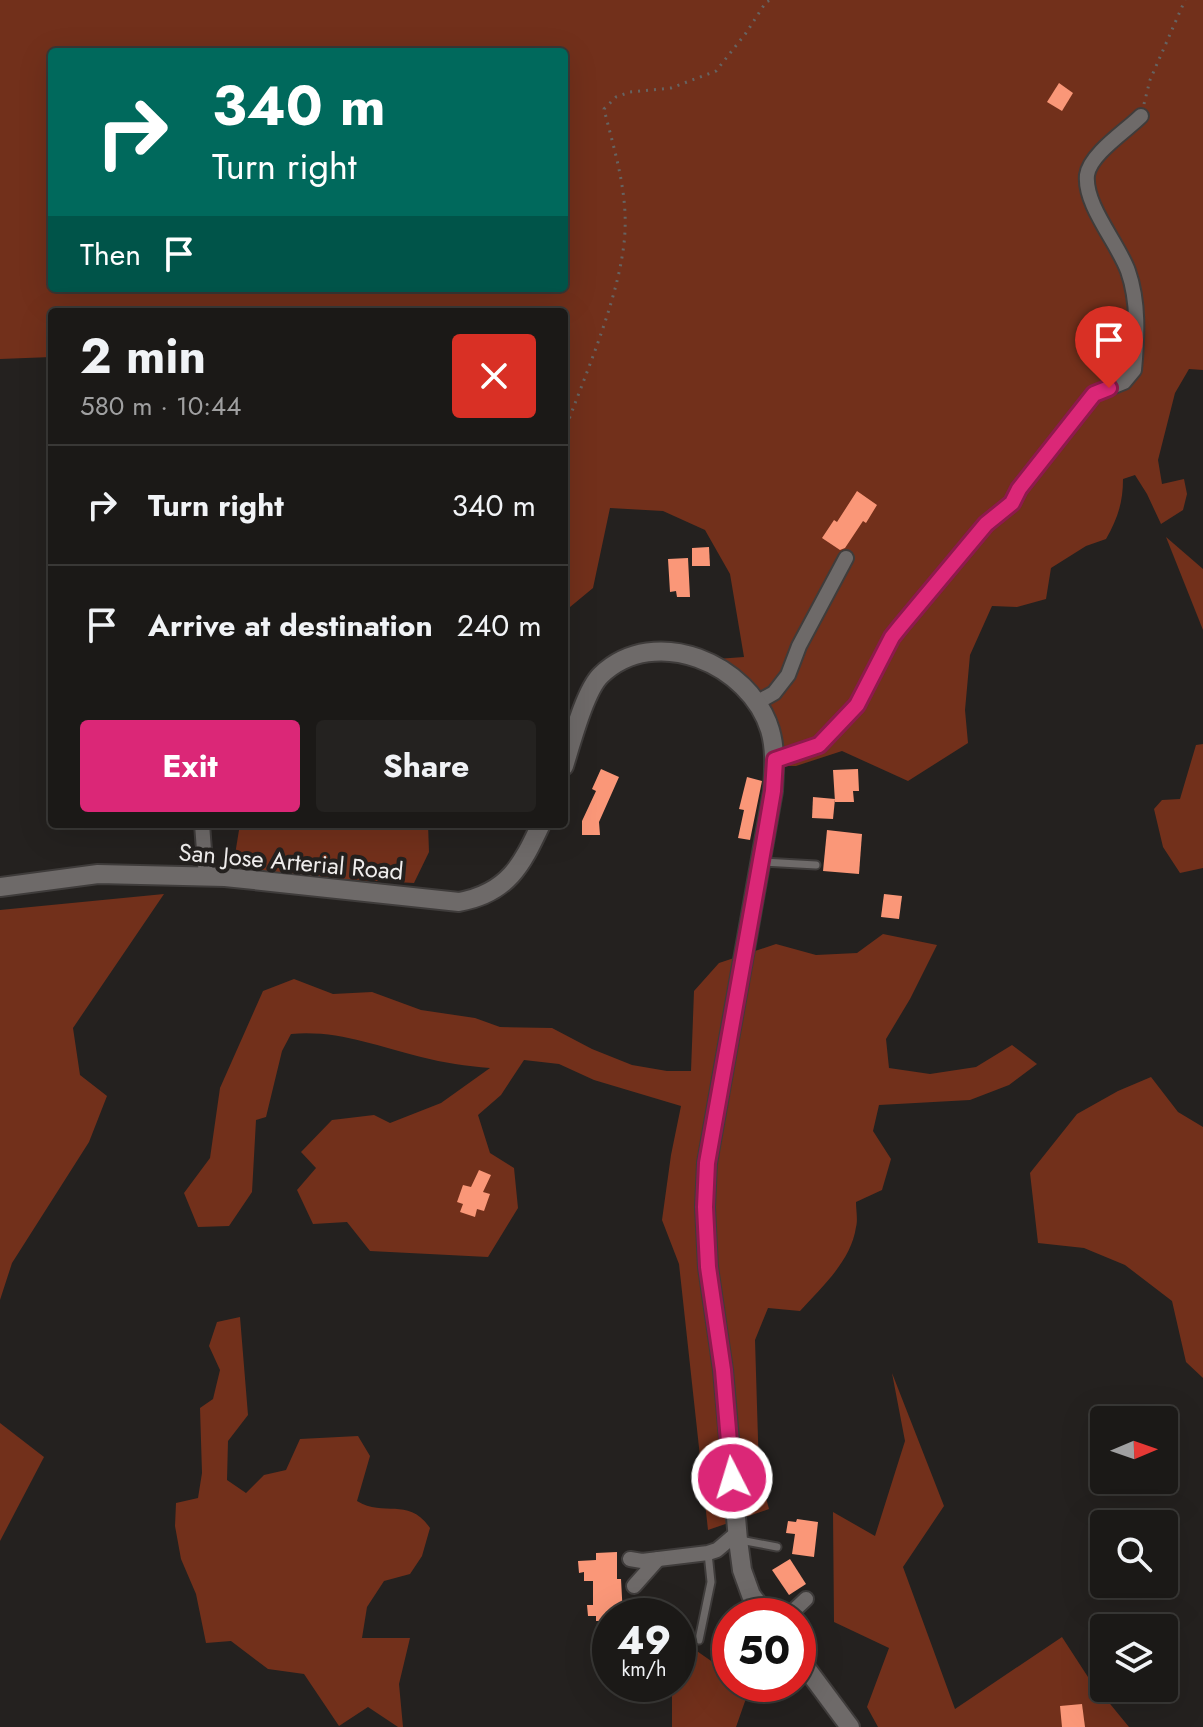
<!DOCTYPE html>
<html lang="en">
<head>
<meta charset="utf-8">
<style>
	body { margin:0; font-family:Jost,sans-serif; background:#242220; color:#f1f3f6; height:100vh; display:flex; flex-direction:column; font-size:30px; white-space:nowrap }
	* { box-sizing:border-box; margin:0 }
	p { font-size:26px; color:#a0a0a1 }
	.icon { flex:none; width:44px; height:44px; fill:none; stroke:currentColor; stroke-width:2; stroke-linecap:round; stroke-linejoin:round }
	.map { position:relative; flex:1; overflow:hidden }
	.details { position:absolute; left:48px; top:308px; width:520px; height:520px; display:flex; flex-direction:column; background:#1b1917; border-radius:8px; box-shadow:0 8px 32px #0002,0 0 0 2px #393836 }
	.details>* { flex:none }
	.banner { position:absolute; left:48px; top:48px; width:520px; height:244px; border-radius:8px; box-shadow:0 8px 32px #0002,0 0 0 2px #393836; background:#00695c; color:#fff; overflow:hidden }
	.needle { width:52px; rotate:88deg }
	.tools { position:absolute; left:1090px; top:1406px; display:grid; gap:16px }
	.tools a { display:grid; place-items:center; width:88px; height:88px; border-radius:8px; background:#1b1917; box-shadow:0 8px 32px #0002,0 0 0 2px #393836; font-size:40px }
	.speed { position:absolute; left:592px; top:1598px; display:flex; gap:16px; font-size:40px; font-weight:700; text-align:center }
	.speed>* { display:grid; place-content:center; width:104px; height:104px; border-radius:50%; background:#1b1917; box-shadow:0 8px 32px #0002,0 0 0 2px #393836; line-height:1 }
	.speed small { font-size:20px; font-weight:400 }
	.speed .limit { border:12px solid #d22; background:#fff; color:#111 }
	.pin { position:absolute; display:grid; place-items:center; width:68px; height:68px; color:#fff; margin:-82px -34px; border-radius:50% 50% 50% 0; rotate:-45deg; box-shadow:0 0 8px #0007 }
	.pin .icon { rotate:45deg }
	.me { position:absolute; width:88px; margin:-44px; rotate:355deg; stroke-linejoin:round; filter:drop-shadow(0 0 6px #0008) }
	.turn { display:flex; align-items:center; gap:28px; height:168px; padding:0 32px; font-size:36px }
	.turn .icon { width:104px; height:104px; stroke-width:2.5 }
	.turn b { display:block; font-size:56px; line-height:68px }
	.then { display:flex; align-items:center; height:76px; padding:0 32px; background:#0003; gap:16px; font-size:30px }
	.round { display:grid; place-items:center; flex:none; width:84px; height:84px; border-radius:8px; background:#242220 }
	.headline { display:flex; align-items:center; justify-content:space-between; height:136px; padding:0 32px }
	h1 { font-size:48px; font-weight:700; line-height:60px }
	.cta { display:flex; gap:16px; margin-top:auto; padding:16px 32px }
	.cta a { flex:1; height:92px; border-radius:8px; background:#db2777; color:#fff; font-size:32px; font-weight:700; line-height:92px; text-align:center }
	.cta a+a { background:#242220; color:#f1f3f6 }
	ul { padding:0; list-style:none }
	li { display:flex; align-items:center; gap:24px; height:120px; padding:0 32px; border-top:2px solid #393836 }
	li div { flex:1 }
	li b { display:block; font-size:30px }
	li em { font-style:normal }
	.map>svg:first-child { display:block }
	.green { fill:#72301b; fill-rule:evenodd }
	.building { fill:#fa9778 }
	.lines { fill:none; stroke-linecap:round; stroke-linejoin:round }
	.lane-casing { stroke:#3f3c3b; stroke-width:11 }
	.street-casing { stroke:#3f3c3b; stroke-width:18 }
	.secondary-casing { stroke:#3f3c3b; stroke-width:22 }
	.path { stroke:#666361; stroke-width:3; stroke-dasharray:2 6; stroke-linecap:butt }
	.lane { stroke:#6e6a69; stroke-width:7 }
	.street { stroke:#6e6a69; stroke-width:14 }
	.secondary { stroke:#6e6a69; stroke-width:18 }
	.route-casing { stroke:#8e194d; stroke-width:20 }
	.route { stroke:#db2777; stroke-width:14 }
	.labels { text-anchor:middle; stroke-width:8; stroke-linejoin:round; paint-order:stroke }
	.street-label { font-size:24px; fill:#f0eeed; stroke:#24211f }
</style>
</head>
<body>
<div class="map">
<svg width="1203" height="1727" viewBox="0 0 1203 1727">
	<rect width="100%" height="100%" fill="#24211f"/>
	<!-- green -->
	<g class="green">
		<path d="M0,0H1203V370L1189,369L1175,393L1158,460L1162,484L1184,479L1187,494L1183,510L1161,524L1147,494L1135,475L1123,479C1123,502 1118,518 1106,539L1086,546L1051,568L1046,599L1017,607L992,606L970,655L965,710L968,743L908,781L842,751L796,766H774L756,703L703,660L744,657L730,574L705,530L663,511L610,508L593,588L564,612V312H52V357L0,359ZM52,52H564V288H52Z"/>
		<path d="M1166,537L1203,569V630Z"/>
		<path d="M1203,744V868L1180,873L1163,847L1154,809L1162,800L1180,799L1196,745Z"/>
		<path d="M240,824H428L429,852L414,883L232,873Z"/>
		<path d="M164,894L73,1028L80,1075L107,1096L89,1142L12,1263L0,1300V910Z"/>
		<path d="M883,934L937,945L910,999L886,1039L889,1068L930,1074L976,1067L1012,1045L1037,1064L1009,1085L970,1100L879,1105L873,1131L891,1159L882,1190L856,1202C856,1210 858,1220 856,1227C851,1261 822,1287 800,1311L768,1308L755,1340L759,1472L769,1509L708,1530L679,1264L662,1220L671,1155L681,1106L594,1080L559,1064L524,1060L501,1095L478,1115L490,1153L514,1168L518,1208L488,1257L370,1251L347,1222L313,1224L297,1190L316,1168L301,1152L332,1120L374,1115L390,1123L441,1103L490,1068C466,1066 444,1063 421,1057C375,1046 339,1030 291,1034L282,1051L266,1117L256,1120L252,1192L229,1226L198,1227L184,1193L210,1158L220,1088L263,991L294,979L333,994L372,992L421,1010L475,1018L500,1027L552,1028L592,1049L632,1065L667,1071H691L694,991L719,963L776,944L816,955L857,953Z"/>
		<path d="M1151,1077L1178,1112L1203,1127V1378L1186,1362L1172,1301L1125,1265L1084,1248L1038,1243L1030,1173L1077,1114L1118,1091Z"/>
		<path d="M240,1317L248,1415L228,1441L227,1480L246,1493L264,1475L286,1470L300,1439L358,1436L370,1456L357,1501C385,1518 408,1496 430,1528L422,1556L410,1574L384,1581L367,1607L362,1638H410L399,1684L403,1727H398L368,1707L339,1726L304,1674L268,1669L231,1641L206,1643L196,1594L181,1559L175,1526L176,1503L198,1498L202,1473L200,1408L213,1399L220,1370L209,1346L217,1322Z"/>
		<path d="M892,1373L944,1506L903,1567L955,1709L1062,1637L1088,1677L1129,1727H878L867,1707L889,1648L834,1622L833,1512L875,1536L905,1441Z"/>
		<path d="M0,1423L44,1457L0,1541Z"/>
		<path d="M678,1638L730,1674V1684H746L750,1687L736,1727H672V1684H678Z"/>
	</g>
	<!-- building -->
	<g class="building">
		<path d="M1059,83L1073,93L1062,111L1047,102Z"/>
		<path d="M857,491L877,505L866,523L863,521L845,548L840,550L822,538L834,520L837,522Z"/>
		<path d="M709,547L710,566H692V548Z"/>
		<path d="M688,558L690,597H677L676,591L670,592L668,559Z"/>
		<path d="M601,769L619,777L599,822L600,835H582V821L596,791L592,789Z"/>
		<path d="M858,769L859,791H853L854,802H835L833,770Z"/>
		<path d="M747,777L762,781L750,840L738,838L744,810L739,809Z"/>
		<path d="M813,797L835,799L833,819L812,818Z"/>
		<path d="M827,830L862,834L859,874L823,871Z"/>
		<path d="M884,894L902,896L899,919L881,917Z"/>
		<path d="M479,1170L491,1175L483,1192L490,1194L484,1211L477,1209L475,1217L460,1212L463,1204L457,1202L463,1185L471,1187Z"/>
		<path d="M797,1519L818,1522L814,1557L792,1554L795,1534L786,1533L788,1521L796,1522Z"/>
		<path d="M617,1552V1579H621L623,1616H610V1621H596V1616H588L587,1605H593V1581H584V1572L579,1573L578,1561L596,1560V1553Z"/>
		<path d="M790,1559L806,1584L789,1595L772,1570Z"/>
		<path d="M1082,1704L1085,1727H1062L1060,1706Z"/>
	</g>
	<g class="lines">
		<defs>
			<g id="lane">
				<path d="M763,862L816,865"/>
				<path d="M740,1540L777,1547"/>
				<path d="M699,1640L711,1582L708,1553"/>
			</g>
			<g id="street">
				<path d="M756,703L774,693L788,675L799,646L846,558"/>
				<path d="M775,760L819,745L857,705L892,637L986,524L1012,503L1019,489L1094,394L1124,382L1134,370C1137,338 1139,302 1128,271C1118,243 1084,205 1087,175C1090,154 1126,131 1141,116"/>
				<path d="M202,824L206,877"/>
				<path d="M630,1559L642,1561L708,1553L717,1550L737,1533"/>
				<path d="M634,1586L658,1559"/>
				<path d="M788,1616L806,1599"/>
			</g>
			<g id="secondary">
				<path d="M564,766C571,744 585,690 601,675C655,623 750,664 770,730C776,750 774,771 773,791L707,1163L705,1207L708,1267L723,1370L738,1540L742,1570L751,1595L767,1616"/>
				<path d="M0,887L98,874L225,877L459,902C508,893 522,865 541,824"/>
				<path d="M798,1657L850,1727"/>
			</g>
		</defs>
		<!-- lane casing -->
		<use href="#lane" class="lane-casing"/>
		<!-- street casing -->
		<use href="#street" class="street-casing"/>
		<!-- secondary casing -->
		<use href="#secondary" class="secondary-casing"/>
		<!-- path -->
		<g class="path">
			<path d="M1144,104L1150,80L1185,0"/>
			<path d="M564,433C585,374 622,293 625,231C627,189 614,149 604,109L616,97L630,92L671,88L716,71L746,33L766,2L771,0"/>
		</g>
		<!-- lane -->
		<use href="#lane" class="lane"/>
		<!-- street -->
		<use href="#street" class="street"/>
		<!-- secondary -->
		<use href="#secondary" class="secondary"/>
	</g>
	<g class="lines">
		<defs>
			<path id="route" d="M732,1478L723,1370L708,1267L705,1207L707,1163L765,838L773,791L775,760L819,745L857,705L892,637L900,627L986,524L1012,503L1019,489L1094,394L1109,388"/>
		</defs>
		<!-- route casing -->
		<use href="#route" class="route-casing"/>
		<!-- route -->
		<use href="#route" class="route"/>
	</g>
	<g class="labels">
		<!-- street labels -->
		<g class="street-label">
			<text transform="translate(291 862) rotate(5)" y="8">San Jose Arterial Road</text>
		</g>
	</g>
</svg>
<div class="tools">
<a><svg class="needle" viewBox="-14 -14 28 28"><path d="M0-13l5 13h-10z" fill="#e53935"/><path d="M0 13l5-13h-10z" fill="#a0a0a1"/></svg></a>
<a><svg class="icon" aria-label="search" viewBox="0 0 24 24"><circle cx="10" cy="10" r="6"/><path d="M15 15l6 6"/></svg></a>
<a><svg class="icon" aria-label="layers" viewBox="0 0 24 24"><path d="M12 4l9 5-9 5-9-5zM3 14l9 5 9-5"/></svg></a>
</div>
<div class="speed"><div>49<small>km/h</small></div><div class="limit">50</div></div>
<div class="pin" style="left:1109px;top:388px;background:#d93025"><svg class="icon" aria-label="arrive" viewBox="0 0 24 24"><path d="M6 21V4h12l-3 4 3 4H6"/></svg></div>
<svg class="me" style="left:732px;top:1478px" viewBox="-20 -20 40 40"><circle r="17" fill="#db2777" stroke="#fff" stroke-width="3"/><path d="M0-11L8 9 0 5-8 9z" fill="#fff"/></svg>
<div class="banner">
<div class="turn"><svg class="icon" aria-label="right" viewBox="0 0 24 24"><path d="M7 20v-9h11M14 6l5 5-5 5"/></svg><div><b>340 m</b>Turn right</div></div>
<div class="then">Then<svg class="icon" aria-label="arrive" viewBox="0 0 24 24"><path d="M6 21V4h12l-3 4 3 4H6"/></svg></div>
</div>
<section class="details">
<div class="headline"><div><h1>2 min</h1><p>580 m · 10:44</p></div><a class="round" style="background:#d93025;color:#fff"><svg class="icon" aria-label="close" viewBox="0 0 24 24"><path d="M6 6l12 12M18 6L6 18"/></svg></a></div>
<ul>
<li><svg class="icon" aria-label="right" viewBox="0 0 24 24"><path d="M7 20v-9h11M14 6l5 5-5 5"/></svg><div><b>Turn right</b></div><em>340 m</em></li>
<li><svg class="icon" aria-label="arrive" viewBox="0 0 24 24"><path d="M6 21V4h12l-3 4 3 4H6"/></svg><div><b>Arrive at destination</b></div><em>240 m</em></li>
</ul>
<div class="cta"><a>Exit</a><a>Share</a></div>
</section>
</div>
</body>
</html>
